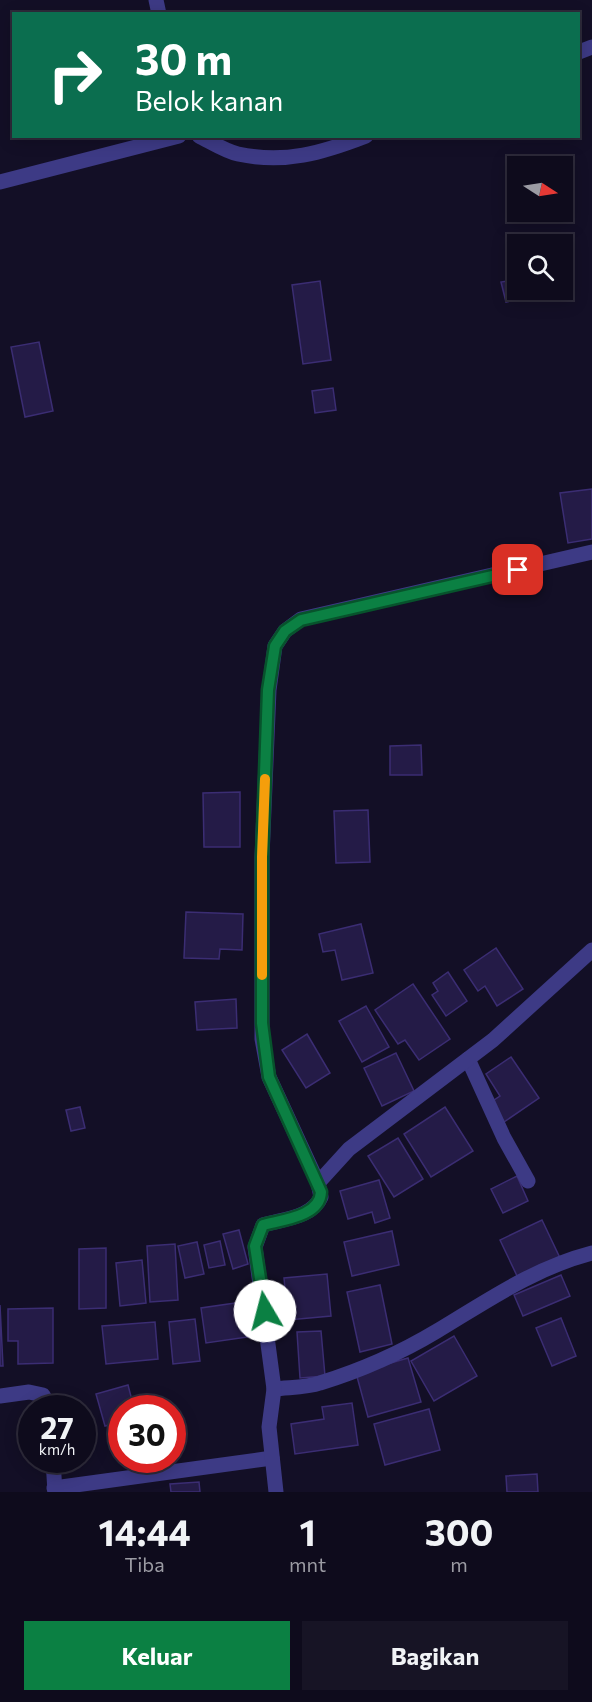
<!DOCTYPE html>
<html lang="id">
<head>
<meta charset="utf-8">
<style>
	body { margin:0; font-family:Commissioner,sans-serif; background:#171425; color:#f1f3f6; height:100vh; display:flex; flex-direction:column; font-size:22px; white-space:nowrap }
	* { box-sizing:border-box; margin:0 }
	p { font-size:20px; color:#9b9ba3 }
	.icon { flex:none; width:33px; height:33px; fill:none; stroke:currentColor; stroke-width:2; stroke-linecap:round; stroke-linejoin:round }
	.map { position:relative; height:1492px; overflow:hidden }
	.sheet { display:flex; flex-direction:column; background:#0e0b1c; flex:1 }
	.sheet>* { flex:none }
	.guide { position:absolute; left:12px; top:12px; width:568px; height:126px; border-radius:0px; box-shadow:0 3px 15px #0003,0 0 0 2px #2e2b3b; background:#0b6e4f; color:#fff; overflow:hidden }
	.needle { width:39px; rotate:102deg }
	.buttons { position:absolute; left:507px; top:156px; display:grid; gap:12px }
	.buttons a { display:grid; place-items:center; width:66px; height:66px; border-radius:0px; background:#0e0b1c; box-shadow:0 3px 15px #0003,0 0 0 2px #2e2b3b; font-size:30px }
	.speed { position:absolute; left:18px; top:1395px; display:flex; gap:12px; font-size:30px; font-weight:700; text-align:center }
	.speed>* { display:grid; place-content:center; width:78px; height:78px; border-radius:50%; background:#0e0b1c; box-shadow:0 3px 15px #0003,0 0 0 2px #2e2b3b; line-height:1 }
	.speed small { font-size:15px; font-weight:400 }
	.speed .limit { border:9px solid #d22; background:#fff; color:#111 }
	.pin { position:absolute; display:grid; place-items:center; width:51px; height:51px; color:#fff; margin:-26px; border-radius:12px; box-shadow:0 3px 9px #0006 }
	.me { position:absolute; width:66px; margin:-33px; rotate:352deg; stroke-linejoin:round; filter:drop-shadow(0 0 4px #0008) }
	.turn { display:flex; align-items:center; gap:21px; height:126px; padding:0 24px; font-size:27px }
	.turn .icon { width:78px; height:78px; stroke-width:2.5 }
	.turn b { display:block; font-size:42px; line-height:51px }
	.eta { display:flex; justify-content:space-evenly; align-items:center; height:102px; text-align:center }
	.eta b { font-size:36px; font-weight:700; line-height:42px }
	.action { display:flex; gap:12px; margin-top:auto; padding:12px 24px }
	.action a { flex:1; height:69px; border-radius:0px; background:#0b8043; color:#fff; font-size:24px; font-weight:700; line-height:69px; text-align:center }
	.action a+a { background:#171425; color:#f1f3f6 }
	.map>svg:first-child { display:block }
	.building { fill:#241b47; stroke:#3b2d73; stroke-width:1.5 }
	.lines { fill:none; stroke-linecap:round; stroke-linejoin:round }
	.minor { stroke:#3d3a85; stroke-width:15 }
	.route-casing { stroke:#07532c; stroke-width:15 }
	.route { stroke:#0b8043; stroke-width:10 }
	.slow { stroke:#f59e0b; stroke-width:10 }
</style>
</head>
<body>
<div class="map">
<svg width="592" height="1492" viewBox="0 0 592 1492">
	<rect width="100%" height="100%" fill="#130f26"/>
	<!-- building -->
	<g class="building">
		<path d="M518,279V290H532L533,296L506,302L501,282Z"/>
		<path d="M320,281L331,360L303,364L292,285Z"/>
		<path d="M39,342L53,411L25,417L11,347Z"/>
		<path d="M333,388L336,410L315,413L312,391Z"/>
		<path d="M592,489V539L568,543L560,493Z"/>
		<path d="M421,745L422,775H390V746Z"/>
		<path d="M240,792V847H204L203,793Z"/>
		<path d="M368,810L370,862L336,863L334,811Z"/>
		<path d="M186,912L243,914L242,950L220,949L219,959L184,958Z"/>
		<path d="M361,924L373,973L342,980L335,950L323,952L319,934Z"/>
		<path d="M496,948L523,989L497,1006L485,986L478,991L464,970Z"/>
		<path d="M448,972L467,1001L446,1016L432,995L438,991L433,983Z"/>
		<path d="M413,984L450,1039L419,1060L405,1040L398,1044L375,1010Z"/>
		<path d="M236,999L237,1028L197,1030L195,1002Z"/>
		<path d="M366,1006L389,1047L362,1062L339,1021Z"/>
		<path d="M307,1034L330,1073L306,1088L282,1050Z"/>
		<path d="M396,1053L414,1091L382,1106L364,1068Z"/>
		<path d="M511,1057L539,1098L504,1122L491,1102L500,1096L486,1074Z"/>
		<path d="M80,1107L85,1128L71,1131L66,1110Z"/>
		<path d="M445,1107L473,1151L431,1177L404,1134Z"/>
		<path d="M398,1138L423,1179L394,1197L368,1156Z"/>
		<path d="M517,1176L528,1201L503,1213L491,1189Z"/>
		<path d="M379,1180L390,1218L375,1223L372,1212L348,1219L340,1191Z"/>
		<path d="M542,1220L560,1258L518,1278L500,1240Z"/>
		<path d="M239,1230L248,1264L233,1269L223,1234Z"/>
		<path d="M392,1231L399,1265L352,1276L344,1242Z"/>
		<path d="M220,1241L225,1265L209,1268L204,1245Z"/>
		<path d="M197,1242L204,1274L185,1278L178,1246Z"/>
		<path d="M175,1244L178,1300L150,1302L147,1246Z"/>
		<path d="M106,1248V1308L79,1309V1249Z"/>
		<path d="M142,1260L146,1303L120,1306L116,1263Z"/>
		<path d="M327,1274L331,1316L288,1320L284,1278Z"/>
		<path d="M561,1275L570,1296L523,1316L514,1295Z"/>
		<path d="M380,1285L392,1344L360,1352L347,1292Z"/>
		<path d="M256,1300L261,1335L206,1343L201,1308Z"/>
		<path d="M0,1305L3,1366H0Z"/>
		<path d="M53,1308V1363L18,1364V1341H8V1309Z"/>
		<path d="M561,1318L576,1356L552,1366L536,1328Z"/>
		<path d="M195,1319L200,1361L173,1364L169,1322Z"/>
		<path d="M155,1322L158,1359L106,1364L102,1326Z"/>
		<path d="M321,1331L325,1376L300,1378L297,1332Z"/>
		<path d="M454,1336L477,1376L434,1401L411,1361Z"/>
		<path d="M408,1358L421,1402L368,1417L356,1373Z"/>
		<path d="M128,1385L134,1408H122V1422L105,1426L96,1394Z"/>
		<path d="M352,1403L358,1445L295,1454L291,1424L324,1419L322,1407Z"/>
		<path d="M429,1409L440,1450L385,1465L374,1424Z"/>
		<path d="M537,1474L538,1492H507L506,1476Z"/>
		<path d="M199,1482L200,1492H171L170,1484Z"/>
	</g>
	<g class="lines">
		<!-- minor -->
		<g class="minor">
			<path d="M156,0L159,14"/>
			<path d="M579,52L592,47"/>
			<path d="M199,136C211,142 225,151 238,154C285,164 322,153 366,136"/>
			<path d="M0,182L179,136"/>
			<path d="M468,1059L504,1138L528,1181"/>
			<path d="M318,1183L269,1077L262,1039V857L269,690L275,646L285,631L301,619L592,552"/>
			<path d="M274,1389C288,1387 306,1388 320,1383C359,1371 402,1352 437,1331C487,1301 534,1268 592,1253"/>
			<path d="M0,1396L29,1392L43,1395L50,1408"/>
			<path d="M53,1460L55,1492"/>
			<path d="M54,1488L272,1458"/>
			<path d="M276,1492L269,1427L274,1389L255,1247L263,1225C282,1219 312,1218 321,1197L318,1183L349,1149L493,1040L592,950"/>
		</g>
	</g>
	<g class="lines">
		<defs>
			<path id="route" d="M265,1311L255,1246L263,1225C281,1220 320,1217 321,1192L269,1077L262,1023V857L268,690L275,646L285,631L301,620L518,570"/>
		</defs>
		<!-- route casing -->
		<use href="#route" class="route-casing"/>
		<!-- route -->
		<use href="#route" class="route"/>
		<!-- slow -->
		<path class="slow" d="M262,975V857L265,779"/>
	</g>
</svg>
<div class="buttons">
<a><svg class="needle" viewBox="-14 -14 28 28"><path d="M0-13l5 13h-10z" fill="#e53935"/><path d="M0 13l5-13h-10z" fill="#9b9ba3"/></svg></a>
<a><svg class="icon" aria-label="search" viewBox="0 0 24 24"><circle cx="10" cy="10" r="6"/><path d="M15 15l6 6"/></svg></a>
</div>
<div class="speed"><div>27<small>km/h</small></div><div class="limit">30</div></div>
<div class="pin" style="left:518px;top:570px;background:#d93025"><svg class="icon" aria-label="arrive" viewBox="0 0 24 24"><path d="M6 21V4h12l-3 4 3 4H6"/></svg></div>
<svg class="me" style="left:265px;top:1311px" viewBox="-20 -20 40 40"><circle r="19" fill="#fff"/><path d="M0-13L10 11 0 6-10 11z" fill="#0b8043"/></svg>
<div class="guide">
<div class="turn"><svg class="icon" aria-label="right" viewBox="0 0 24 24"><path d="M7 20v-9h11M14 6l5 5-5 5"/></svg><div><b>30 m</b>Belok kanan</div></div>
</div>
</div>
<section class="sheet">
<div class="eta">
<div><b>14:44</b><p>Tiba</p></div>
<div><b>1</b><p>mnt</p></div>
<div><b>300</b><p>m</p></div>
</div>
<div class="action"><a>Keluar</a><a>Bagikan</a></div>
</section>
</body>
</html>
